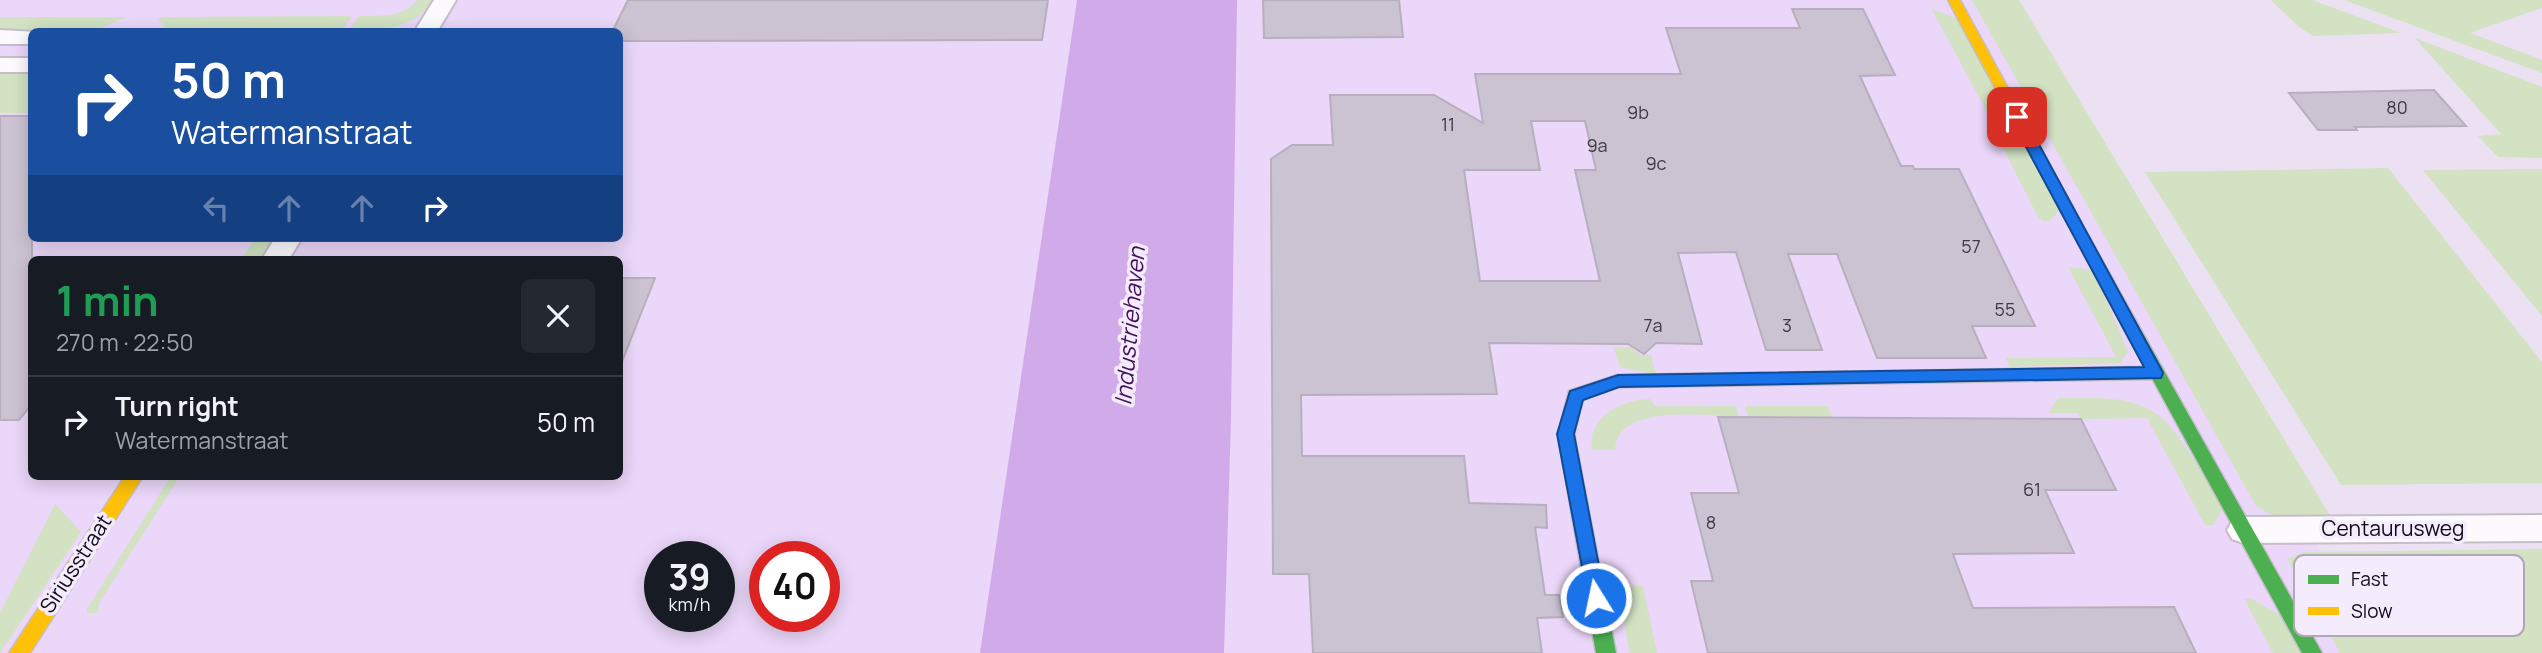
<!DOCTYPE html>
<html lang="en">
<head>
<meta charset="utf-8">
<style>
	body { margin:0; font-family:Manrope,sans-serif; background:#242831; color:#f1f3f6; height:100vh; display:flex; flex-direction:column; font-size:26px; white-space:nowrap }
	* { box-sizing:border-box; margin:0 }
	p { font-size:23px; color:#9ea1a6 }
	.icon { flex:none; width:38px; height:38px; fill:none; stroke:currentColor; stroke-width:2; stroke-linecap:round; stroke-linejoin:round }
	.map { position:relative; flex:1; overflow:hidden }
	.drawer { position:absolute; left:28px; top:256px; width:595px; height:224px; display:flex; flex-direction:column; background:#171b24; border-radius:10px; box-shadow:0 4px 18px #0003 }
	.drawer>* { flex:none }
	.banner { position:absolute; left:28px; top:28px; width:595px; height:214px; border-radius:10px; box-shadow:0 4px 18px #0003; background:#1a4fa0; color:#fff; overflow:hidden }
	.speed { position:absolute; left:644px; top:541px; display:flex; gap:14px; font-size:35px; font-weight:700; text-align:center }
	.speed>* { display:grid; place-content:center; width:91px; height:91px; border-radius:50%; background:#171b24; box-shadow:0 4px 18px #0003; line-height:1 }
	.speed small { font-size:18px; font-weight:400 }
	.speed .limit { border:10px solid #d22; background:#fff; color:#111 }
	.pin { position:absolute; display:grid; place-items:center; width:60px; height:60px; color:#fff; margin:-30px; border-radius:14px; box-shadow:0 4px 10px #0006 }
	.me { position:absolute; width:77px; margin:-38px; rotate:350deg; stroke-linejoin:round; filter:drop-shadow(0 0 5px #0008) }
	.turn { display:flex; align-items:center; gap:24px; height:147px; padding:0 28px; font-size:32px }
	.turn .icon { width:91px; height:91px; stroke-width:2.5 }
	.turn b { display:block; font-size:49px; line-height:60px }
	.lanes { display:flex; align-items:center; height:66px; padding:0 28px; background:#0003; justify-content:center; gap:35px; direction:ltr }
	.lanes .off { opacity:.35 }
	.round { display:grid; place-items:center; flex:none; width:74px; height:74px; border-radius:10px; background:#242831 }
	.overview { display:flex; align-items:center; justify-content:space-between; height:119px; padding:0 28px }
	h1 { font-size:42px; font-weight:700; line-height:52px; color:#1e9e55 }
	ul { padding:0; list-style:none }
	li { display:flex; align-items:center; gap:21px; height:91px; padding:0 28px; border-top:2px solid #363941 }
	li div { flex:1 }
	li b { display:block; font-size:26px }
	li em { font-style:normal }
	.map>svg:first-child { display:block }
	.built { fill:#ebd7f9; fill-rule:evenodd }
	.green { fill:#d2e2c3 }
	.water { fill:#d1aaea }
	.building { fill:#ccc3d2; stroke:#b8afbe; stroke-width:2; fill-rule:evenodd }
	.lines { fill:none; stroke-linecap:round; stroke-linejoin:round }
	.street-casing { stroke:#c6bdcb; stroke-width:4 }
	.fast-casing { stroke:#c6bdcb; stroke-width:3 }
	.slow-casing { stroke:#c6bdcb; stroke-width:3 }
	.street { fill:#fcfafd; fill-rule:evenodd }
	.fast { fill:#4caf50; fill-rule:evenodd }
	.slow { fill:#ffc107; fill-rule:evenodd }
	.route { fill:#1a73e8; stroke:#114b97; stroke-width:2 }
	.labels { text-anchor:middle; stroke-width:7; stroke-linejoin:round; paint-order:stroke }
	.number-label { font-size:18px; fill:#403846 }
	.street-label { font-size:21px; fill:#120a17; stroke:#f4ebfc }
	.water-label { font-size:23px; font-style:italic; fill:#41115a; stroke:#f4ebfc }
	.key { fill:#f4ebfc; stroke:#b0a8b7; stroke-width:2 }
	.key-label { font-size:19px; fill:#120a17 }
</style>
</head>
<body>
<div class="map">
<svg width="2542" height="653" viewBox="0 0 2542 653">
	<rect width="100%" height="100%" fill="#ece1f2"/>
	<!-- built -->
	<g class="built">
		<path d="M0,0H1098L1013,653H0ZM32,32H620V238H32ZM32,259H620V476H32ZM660,556H719V616H660ZM765,556H824V616H765Z"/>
		<path d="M1223,0H1984L2382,653H1203Z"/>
	</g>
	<!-- green -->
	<g class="green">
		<path d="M417,0H433C413,31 384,29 350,29L359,16C380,16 402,18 417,0Z"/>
		<path d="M1972,0H2019L2337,527L2285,523L2256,506Z"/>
		<path d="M2271,0H2312L2401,33L2313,36L2299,27Z"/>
		<path d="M2344,0H2542V8L2470,33L2542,60V73Z"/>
		<path d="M1931,8L1957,19L2001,99L1987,112Z"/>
		<path d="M0,17H126L99,29L0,30Z"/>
		<path d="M160,17L348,16L352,17L343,29H166L158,19Z"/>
		<path d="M2415,38L2542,87V158L2498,157L2478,136L2501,134Z"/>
		<rect x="0" y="71" width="31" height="42"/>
		<path d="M1995,132L2026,145L2061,209L2049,221H2043L2038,217Z"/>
		<path d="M2388,168L2542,362V483L2341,485L2145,172Z"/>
		<path d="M2542,169V316L2423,170Z"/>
		<path d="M255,238H276L262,259H241Z"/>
		<path d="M2068,267L2094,270L2128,352L2120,363L2010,367L2006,358L2116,357Z"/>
		<path d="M1631,347L1640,355H1651L1656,375L1620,367L1614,348Z"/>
		<path d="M2058,398C2092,398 2140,394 2166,422C2187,444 2207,482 2224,507L2213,525H2205L2147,418L2081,419L2078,413H2049Z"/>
		<path d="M1650,399L1655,406H1736L1739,417C1707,416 1616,403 1615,450H1592C1587,416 1622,400 1650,399Z"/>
		<path d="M1745,406H1828L1832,417H1748Z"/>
		<path d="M171,476H180L99,603L98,613H87V609Z"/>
		<path d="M55,504L81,532L0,653V613Z"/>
		<path d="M2542,549V653H2340L2287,559L2304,552Z"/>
		<path d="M1629,585L1643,586L1657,653H1630L1619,595Z"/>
		<path d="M2244,599H2252L2285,618L2304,653H2273Z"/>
	</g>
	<!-- water -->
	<path class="water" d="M1077,0H1237L1231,418L1224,653H980Z"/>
	<!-- building -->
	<g class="building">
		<path d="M628,0H1048L1042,40L620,41V32H612Z"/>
		<path d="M1263,0H1399L1403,37L1264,38Z"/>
		<path d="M1792,9H1863L1895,75L1860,76L1901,166H1913L1914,169H1959L2035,326H1972L1986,358H1877L1837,254H1788L1822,350H1766L1736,252L1678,253L1702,344L1656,343L1644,354L1628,344L1489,343L1497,394L1301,395L1302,456H1464L1469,503L1546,505L1547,528L1535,527L1545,595H1559L1563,617L1537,618L1542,653H1313L1309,574H1273L1271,159L1292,145H1333L1330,95H1434L1483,123L1475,74H1681L1666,28H1800ZM1531,121H1585L1596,170H1575L1600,281H1480L1464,170H1540Z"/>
		<path d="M2434,90L2466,126L2355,127L2357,130H2318L2289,93Z"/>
		<path d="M0,116H32V404L19,420H0Z"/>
		<path d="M620,278H655L621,364H620Z"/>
		<path d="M1718,417L2081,419L2116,490H2045L2074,553L1953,554L1973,608L2174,607L2196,653H1708L1691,581H1713L1691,493H1739Z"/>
	</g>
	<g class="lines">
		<defs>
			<g id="street">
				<path d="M434,0H456L437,32H414Z"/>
				<path d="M0,30L38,32H32V44H0Z"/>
				<rect x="0" y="58" width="32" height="14"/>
				<path d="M275,238H302L289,259H262Z"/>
				<path d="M2542,515V541L2243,543L2232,539L2227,530L2232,521L2243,517Z"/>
			</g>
			<g id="fast">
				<path d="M2083,234L2090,239L2322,653H2302L2076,239Z"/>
				<path d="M1958,370L1964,372L1966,376L1964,380L1958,382L1619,387L1582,400L1574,434L1616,653H1596L1558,434L1569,391L1618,375Z"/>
			</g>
			<g id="slow">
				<path d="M1948,0H1960L2090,239L2088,243L2083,244L2076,239Z"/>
				<path d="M2155,367L2161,369L2163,373L2161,377L2155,379L1958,382L1952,380L1950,376L1952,372L1958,370Z"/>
				<path d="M125,476H143L30,653H9Z"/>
			</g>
		</defs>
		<!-- street casing -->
		<use href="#street" class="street-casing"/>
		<!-- fast casing -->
		<use href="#fast" class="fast-casing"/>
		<!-- slow casing -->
		<use href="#slow" class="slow-casing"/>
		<!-- street -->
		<use href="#street" class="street"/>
		<!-- fast -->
		<use href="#fast" class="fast"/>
		<!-- slow -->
		<use href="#slow" class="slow"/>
	</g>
	<!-- route -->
	<path class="route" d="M2017,112L2024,117L2161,369L2163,373L2161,378L1619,387L1583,400L1574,434L1605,598L1602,604L1596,606L1589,604L1557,434L1570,391L1618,375L2144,367L2010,117Z"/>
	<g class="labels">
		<!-- number labels -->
		<g class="number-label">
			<text x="2397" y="114">80</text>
			<text x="1638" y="119">9b</text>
			<text x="1448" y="131">11</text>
			<text x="1597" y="152">9a</text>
			<text x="1656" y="170">9c</text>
			<text x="1971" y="253">57</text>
			<text x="2005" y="316">55</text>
			<text x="1653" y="332">7a</text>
			<text x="1787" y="332">3</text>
			<text x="2032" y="496">61</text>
			<text x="1711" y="529">8</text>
		</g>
		<!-- street labels -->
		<g class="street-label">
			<text x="2393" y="536">Centaurusweg</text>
			<text transform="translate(76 564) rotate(-57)" y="7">Siriusstraat</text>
		</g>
		<!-- water labels -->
		<g class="water-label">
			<text transform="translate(1130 326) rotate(-85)" y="8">Industriehaven</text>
		</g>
	</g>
	<!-- legend -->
	<rect x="2294" y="555" width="230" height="81" rx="10" class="key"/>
	<rect x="2308" y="575" width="31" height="9" fill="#4caf50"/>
	<rect x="2308" y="607" width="31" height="8" fill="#ffc107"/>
	<g class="key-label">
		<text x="2351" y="586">Fast</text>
		<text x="2351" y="618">Slow</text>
	</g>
</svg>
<div class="speed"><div>39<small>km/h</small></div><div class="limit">40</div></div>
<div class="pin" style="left:2017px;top:117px;background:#d93025"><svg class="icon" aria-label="arrive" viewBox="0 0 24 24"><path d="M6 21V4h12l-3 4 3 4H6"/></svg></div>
<svg class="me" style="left:1596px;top:598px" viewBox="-20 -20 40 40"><circle r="17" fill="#1a73e8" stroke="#fff" stroke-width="3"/><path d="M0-11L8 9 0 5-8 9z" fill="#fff"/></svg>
<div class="banner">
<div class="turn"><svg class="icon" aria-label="right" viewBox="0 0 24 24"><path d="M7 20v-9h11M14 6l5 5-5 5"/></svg><div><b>50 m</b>Watermanstraat</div></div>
<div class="lanes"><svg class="icon off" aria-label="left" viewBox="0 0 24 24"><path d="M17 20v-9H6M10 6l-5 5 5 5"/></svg><svg class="icon off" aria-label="ahead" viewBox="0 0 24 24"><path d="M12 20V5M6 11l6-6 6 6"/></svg><svg class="icon off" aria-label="ahead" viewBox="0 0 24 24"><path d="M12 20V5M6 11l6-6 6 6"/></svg><svg class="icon" aria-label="right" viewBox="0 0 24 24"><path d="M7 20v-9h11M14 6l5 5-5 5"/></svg></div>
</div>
<section class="drawer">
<div class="overview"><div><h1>1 min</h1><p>270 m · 22:50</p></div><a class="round"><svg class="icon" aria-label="close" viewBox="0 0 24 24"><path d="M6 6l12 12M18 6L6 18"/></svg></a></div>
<ul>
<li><svg class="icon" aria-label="right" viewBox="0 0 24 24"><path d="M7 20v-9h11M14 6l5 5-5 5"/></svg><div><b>Turn right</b><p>Watermanstraat</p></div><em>50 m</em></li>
</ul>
</section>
</div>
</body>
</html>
